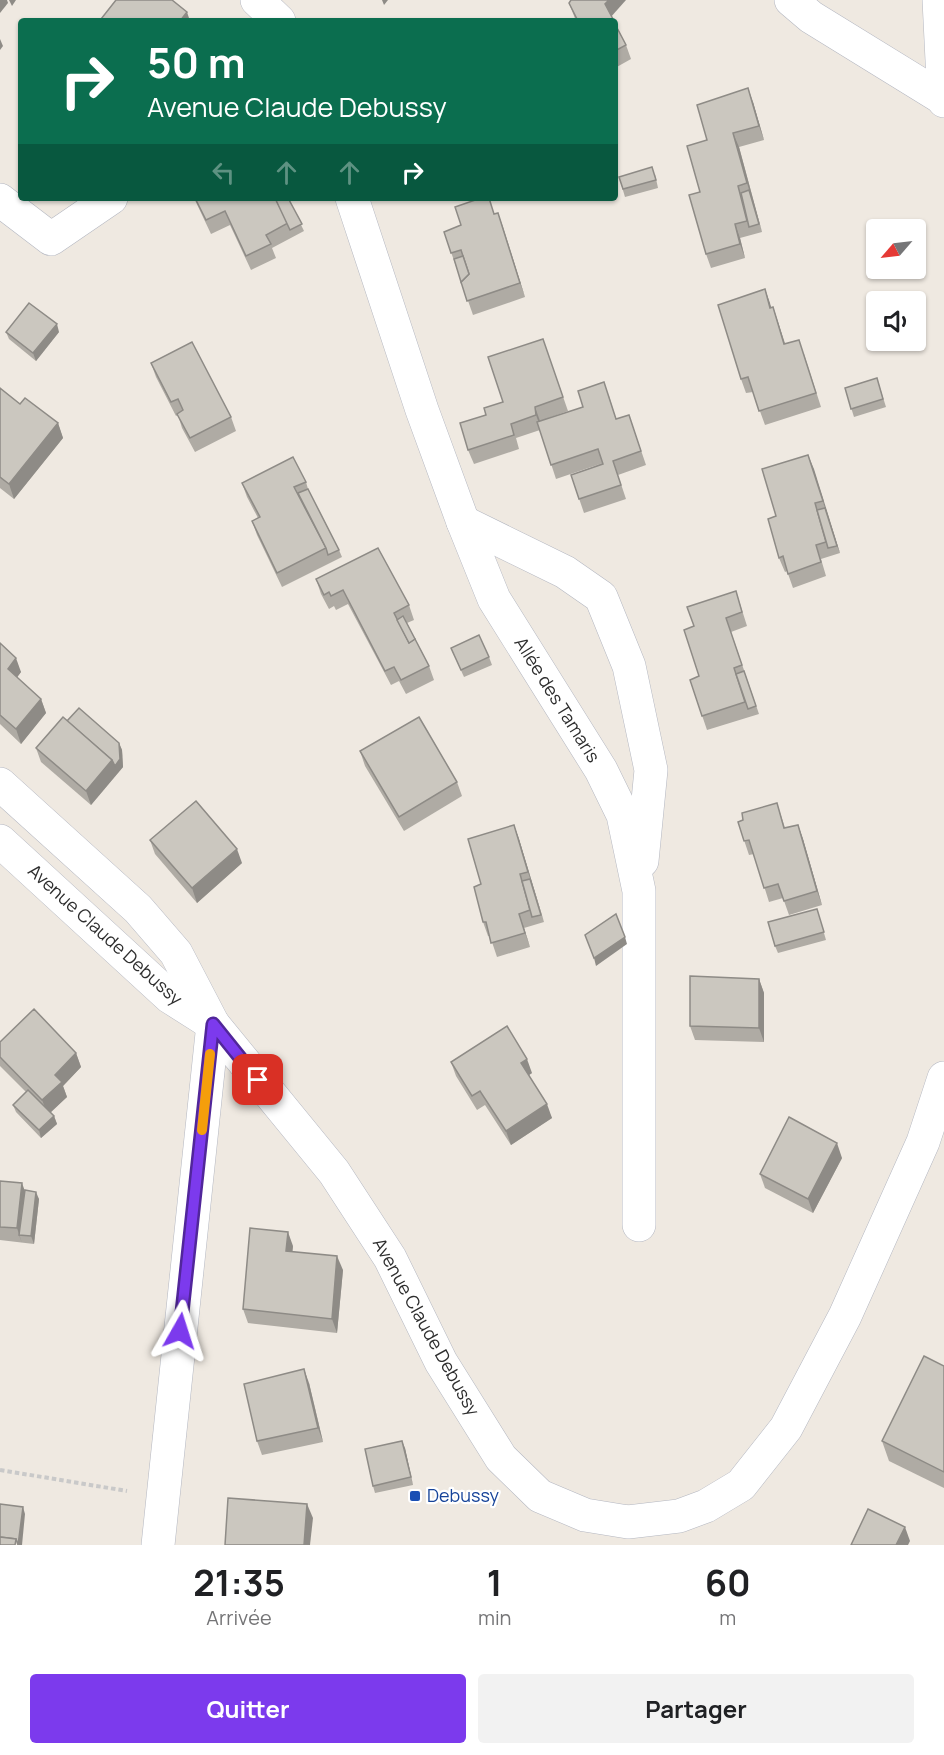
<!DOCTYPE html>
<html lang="fr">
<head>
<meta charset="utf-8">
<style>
	body { margin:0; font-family:Manrope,sans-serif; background:#f2f2f2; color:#202124; height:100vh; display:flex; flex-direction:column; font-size:22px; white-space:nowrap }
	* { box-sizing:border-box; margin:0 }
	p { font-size:20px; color:#757577 }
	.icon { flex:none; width:33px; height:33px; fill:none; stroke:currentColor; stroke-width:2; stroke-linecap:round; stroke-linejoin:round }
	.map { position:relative; height:1545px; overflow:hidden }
	.side { display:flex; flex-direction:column; background:#fff; flex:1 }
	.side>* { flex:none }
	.hud { position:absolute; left:18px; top:18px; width:600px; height:183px; border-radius:6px; box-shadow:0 2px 4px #0004; background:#0b6e4f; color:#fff; overflow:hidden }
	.needle { width:39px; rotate:242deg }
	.tools { position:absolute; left:866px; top:219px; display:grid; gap:12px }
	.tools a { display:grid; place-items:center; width:60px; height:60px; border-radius:6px; background:#fff; box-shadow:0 2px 4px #0004; font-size:30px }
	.pin { position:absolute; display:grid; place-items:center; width:51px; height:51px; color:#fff; margin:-26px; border-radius:12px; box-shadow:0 3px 9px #0006 }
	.me { position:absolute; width:66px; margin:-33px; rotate:6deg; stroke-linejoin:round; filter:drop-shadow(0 0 4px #0008) }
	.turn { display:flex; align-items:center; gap:21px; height:126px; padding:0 30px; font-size:27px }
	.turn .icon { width:78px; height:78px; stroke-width:2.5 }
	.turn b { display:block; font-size:42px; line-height:51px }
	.lanes { display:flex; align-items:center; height:57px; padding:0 30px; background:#0003; justify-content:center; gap:30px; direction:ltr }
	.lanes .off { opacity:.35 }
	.eta { display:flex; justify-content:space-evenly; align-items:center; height:102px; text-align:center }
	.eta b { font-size:36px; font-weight:700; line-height:42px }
	.cta { display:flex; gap:12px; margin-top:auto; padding:12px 30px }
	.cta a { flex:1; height:69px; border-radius:6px; background:#7c3aed; color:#fff; font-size:24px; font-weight:700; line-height:69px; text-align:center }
	.cta a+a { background:#f2f2f2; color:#202124 }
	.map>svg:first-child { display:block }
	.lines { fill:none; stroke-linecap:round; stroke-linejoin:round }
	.minor-casing { stroke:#b4b7c1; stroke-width:34 }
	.path { stroke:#c9c9c9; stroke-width:4; stroke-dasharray:4.5 3; stroke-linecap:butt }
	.minor { stroke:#fff; stroke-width:33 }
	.wall { fill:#afaba4 }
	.shaded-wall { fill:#8e8b86 }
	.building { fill:#cbc7bf; stroke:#8e8b86; stroke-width:1.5 }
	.route-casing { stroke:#51269a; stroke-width:15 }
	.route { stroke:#7c3aed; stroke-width:10 }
	.slow { stroke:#f59e0b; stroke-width:10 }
	.transit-dot { fill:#1a4fb4; stroke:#fff; stroke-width:2 }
	.labels { text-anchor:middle; stroke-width:4.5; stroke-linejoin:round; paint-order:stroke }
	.street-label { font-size:18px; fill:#2e2e2e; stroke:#fff }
	.transit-label { font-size:18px; fill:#164399; stroke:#fff; text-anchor:start }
</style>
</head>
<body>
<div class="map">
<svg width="944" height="1545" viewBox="0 0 944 1545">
	<rect width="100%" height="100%" fill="#efe9e1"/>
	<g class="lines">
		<defs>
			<g id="minor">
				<path d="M257,0L279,21"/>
				<path d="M791,0L811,17L944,99"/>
				<path d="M939,0L944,101"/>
				<path d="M352,198L422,410L463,522L494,599L601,770L623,815L639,891V1225"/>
				<path d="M0,200L51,239L111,198"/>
				<path d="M463,522L565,572L601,597L629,666L651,770L642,861"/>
				<path d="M0,784L138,909L176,953L213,1024L334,1172L390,1258L441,1362L501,1458L540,1496L585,1515L628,1522L679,1516L706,1506L741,1485L786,1428L845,1316L923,1142L944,1078"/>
				<path d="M0,841L170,997L211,1023"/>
				<path d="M158,1545L213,1024"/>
			</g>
		</defs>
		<!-- minor casing -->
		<use href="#minor" class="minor-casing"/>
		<!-- path -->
		<path class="path" d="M0,1470L127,1491"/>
		<!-- minor -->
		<use href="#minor" class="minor"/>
	</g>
	<!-- wall -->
	<g class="wall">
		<path d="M569,3L612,17L614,21H576Z"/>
		<path d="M615,24L626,45L631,59L615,68Z"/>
		<path d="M753,102L764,140L739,147L762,232L740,238L745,258L711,268L706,254L700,192L707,140Z"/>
		<path d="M655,174L658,188L625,197L619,177Z"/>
		<path d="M194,198H288L304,231L272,248L276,258L251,270L230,225L211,234Z"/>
		<path d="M498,213L525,297L473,315L444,232Z"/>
		<path d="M765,289L771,308L773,307L785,343L804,354L821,407L765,425L753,392L746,393L741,379Z"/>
		<path d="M6,332H59L36,361L9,339Z"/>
		<path d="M543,339L568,411L540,421L583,407L609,396L616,419L629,415L646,465L618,475L626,499L584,513L571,475L603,463L556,479L540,430L516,438L519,449L474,464L468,450L486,415L503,402Z"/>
		<path d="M151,363L231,417L236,431L195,452L182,428L178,415L176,416L156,377Z"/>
		<path d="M877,378L886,407L854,417L845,388Z"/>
		<path d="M0,388L20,404L58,423L63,438L14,499L0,488Z"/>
		<path d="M808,455L840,553L821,559L826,576L793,588L787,571L785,572L779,558L776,516Z"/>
		<path d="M306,482L308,489L339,550L342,557L282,587L257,535L252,521L258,518L247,497L242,483Z"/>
		<path d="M316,579L409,605L414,620L407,623L429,666L434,680L406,694L399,681L391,685L348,604L336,610L334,606L329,609L321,594Z"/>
		<path d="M736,591L747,626L731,632L759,714L707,730L690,680L699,676L694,626Z"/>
		<path d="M0,643L21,672L17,677L41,699L46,713L21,744L0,724Z"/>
		<path d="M451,648L489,657L492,665L464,677Z"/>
		<path d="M67,721L119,743L122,750L123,767L91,805L41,762L36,748Z"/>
		<path d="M360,751L457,782L462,796L404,831L365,766Z"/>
		<path d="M777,803L785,828L798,825L803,839L822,905L789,915L783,898L769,902L754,854L749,855L738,822L743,820Z"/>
		<path d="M514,825L519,839L544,922L524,928L530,947L497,957L490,936H488L483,922L481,884Z"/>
		<path d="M150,840L242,863L197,903L155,854Z"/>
		<path d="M819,916L826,940L778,953L775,946Z"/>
		<path d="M759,979L764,993V1042L695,1040L690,1026Z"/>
		<path d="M0,1042L76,1053L81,1067L63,1086L67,1097L50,1112L54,1116L57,1124L41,1138L16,1112L13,1105L26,1092L0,1066Z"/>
		<path d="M451,1062L532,1073L529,1075L552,1118L511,1145L485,1105L477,1110L456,1076Z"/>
		<path d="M842,1158L813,1213L765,1188L760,1174Z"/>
		<path d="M0,1181L25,1190L39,1199L34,1244L0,1240Z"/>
		<path d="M293,1246L292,1252L343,1270L337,1333L248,1323L243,1309Z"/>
		<path d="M944,1366V1488L889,1461L882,1441Z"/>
		<path d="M309,1383L323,1442L262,1455L257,1441Z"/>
		<path d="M405,1448L413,1485L375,1493L373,1486Z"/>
	</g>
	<!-- shaded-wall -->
	<g class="shaded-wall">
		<path d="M0,0H7L8,3L0,13Z"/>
		<path d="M9,0H16L12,6Z"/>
		<path d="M382,0H388L384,5Z"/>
		<path d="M609,0H626L610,18L605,4Z"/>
		<path d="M187,12L190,21H180Z"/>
		<path d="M0,39L3,46L0,50Z"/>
		<path d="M748,88L753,102L764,140L759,126Z"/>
		<path d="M733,133L739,147L762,232L747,183Z"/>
		<path d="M498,213L503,227L525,297L520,283Z"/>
		<path d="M735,224L740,238L745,258L740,244Z"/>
		<path d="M765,289L770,303L775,322L770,308Z"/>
		<path d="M773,307L778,322L789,358L784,344Z"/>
		<path d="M57,324L59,332L36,361L33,353Z"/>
		<path d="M535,407L540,421L541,429L536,415Z"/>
		<path d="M58,423L63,438L14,499L9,484Z"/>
		<path d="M808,455L814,469L840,553L837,546Z"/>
		<path d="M16,658L21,672L13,683L8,669Z"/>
		<path d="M41,699L46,713L21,744L16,729Z"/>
		<path d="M119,743L122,750L123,767L91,805L86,791Z"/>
		<path d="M514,825L519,839L544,922L528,872Z"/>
		<path d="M798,825L803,839L822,905L817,891Z"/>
		<path d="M237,849L242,863L197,903L192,888Z"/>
		<path d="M519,914L524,928L530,947L525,933Z"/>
		<path d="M625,937L627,944L596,966L594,958Z"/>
		<path d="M759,979L764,993V1042L759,1028Z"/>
		<path d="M76,1053L81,1067L63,1086L67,1097L48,1115L42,1100L55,1075Z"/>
		<path d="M527,1059L532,1073L526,1077L521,1063Z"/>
		<path d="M547,1104L552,1118L511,1145L506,1131Z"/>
		<path d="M54,1116L57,1124L41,1138L39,1130Z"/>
		<path d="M837,1143L842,1158L813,1213L808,1199Z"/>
		<path d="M22,1183L27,1197L19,1235L22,1243L17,1228Z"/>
		<path d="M36,1192L39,1199L34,1244L31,1236Z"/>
		<path d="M288,1232L293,1246L291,1265L286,1251Z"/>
		<path d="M337,1256L343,1270L337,1333L332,1319Z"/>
		<path d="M304,1369L309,1383L323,1442L318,1428Z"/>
		<path d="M402,1441L405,1448L413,1485Z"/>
		<path d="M307,1504L313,1518L310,1545H304Z"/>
		<path d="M23,1507L25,1514L22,1545H18Z"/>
		<path d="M905,1527L910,1541L908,1545H896Z"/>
	</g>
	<!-- building -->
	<g class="building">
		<path d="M116,0H172L187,12L180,21H104L101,19Z"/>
		<path d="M571,0H609L605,4L614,21H578L569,3Z"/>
		<path d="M615,24L626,45L615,51Z"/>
		<path d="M748,88L759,126L733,133L747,183L738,186L747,221L735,224L740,244L706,254L689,195L700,192L687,146L707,140L697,105Z"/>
		<path d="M652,167L656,180L623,189L619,177Z"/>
		<path d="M749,190L759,224L749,227L741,193Z"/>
		<path d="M195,198H275L288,223L266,235L271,244L246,256L225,211L206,220Z"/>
		<path d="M275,198H288L302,224L290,230Z"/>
		<path d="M481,198H489L494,214L498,213L520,283L467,301L461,282L469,274L461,250L451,253L444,232L461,225L455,207Z"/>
		<path d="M463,256L469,274L461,282L454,259Z"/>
		<path d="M765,289L770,308L773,307L784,344L799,340L816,393L759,411L748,377L741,379L718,305Z"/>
		<path d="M29,303L57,324L33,353L6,332Z"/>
		<path d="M543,339L563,397L535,407L536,415L511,424L514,435L468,450L460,423L486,415L484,408L503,402L488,357Z"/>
		<path d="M192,342L231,417L190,438L177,414L183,410L178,399L171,402L151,363Z"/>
		<path d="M877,378L883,399L851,409L845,388Z"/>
		<path d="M604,382L616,419L629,415L641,451L613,461L621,485L579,499L571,475L603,464L598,449L551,465L537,422L583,407L578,391Z"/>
		<path d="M0,388L20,404L25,398L58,423L9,484L0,477Z"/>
		<path d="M808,455L823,501L815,503L826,542L816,545L821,562L788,574L783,556L779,558L768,519L776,516L762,469Z"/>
		<path d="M293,457L306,482L294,487L326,548L277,573L252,521L260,517L242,483Z"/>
		<path d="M308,489L339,550L328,555L326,548L298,493Z"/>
		<path d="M825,508L837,546L828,548L817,510Z"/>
		<path d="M378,548L409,605L394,613L409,643L415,639L429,666L401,680L394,667L385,671L343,590L331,596L329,592L324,595L316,579Z"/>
		<path d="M736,591L742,612L726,618L742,665L734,668L745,702L702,716L690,680L699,676L684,630L694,626L687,607Z"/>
		<path d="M403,616L415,639L409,643L397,620Z"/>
		<path d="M479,635L489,657L461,670L451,648Z"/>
		<path d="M0,643L16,658L8,669L41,699L16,729L0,715Z"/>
		<path d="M744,671L756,706L748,709L736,674Z"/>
		<path d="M79,708L119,743L120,759L115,766L112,760L67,721Z"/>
		<path d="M63,717L112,760L86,791L36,748Z"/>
		<path d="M419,717L457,782L399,817L360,751Z"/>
		<path d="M196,801L237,849L192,888L150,840Z"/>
		<path d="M777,803L784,828L798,825L817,891L784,901L778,884L764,888L749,840L744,841L738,822L743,820L742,813Z"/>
		<path d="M514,825L528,872L520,874L530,910L519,914L525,933L491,943L486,922H483L474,887L481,884L468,839Z"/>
		<path d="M530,879L541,915L532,917L522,881Z"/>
		<path d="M817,909L824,932L775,946L768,922Z"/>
		<path d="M616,914L625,937L594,958L585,935Z"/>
		<path d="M690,976L759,979V1028L690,1026Z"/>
		<path d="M34,1009L76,1053L55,1075L62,1082L42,1100L0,1057V1042Z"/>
		<path d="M507,1026L527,1059L521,1063L547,1104L506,1131L480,1091L472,1096L451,1062Z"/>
		<path d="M28,1090L54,1116L39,1130L13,1105Z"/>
		<path d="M789,1117L837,1143L808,1199L760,1174Z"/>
		<path d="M0,1181L22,1183L17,1228L0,1227Z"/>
		<path d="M25,1190L36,1192L31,1236L19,1235Z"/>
		<path d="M250,1228L288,1232L286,1251L337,1256L332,1319L243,1309Z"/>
		<path d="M924,1356L944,1366V1472L882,1441Z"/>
		<path d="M304,1369L318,1428L257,1441L244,1384Z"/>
		<path d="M402,1441L411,1477L373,1486L365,1449Z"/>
		<path d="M228,1498L307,1504L304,1545H225Z"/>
		<path d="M0,1504L23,1507L18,1545L16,1539L0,1537Z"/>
		<path d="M868,1509L905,1527L896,1545H851Z"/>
		<path d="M0,1537L16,1539L15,1545H0Z"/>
	</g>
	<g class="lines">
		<defs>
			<path id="route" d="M180,1331L213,1024L258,1080"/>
		</defs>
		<!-- route casing -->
		<use href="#route" class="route-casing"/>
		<!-- route -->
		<use href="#route" class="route"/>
		<!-- slow -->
		<path class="slow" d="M202,1130L210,1054"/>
	</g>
	<!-- markers -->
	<rect class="transit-dot" x="409" y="1490" width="12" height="12" rx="3"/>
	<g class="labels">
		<!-- street labels -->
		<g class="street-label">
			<text transform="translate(557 700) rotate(58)" y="6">Allée des Tamaris</text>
			<text transform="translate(105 935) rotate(42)" y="6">Avenue Claude Debussy</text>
			<text transform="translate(426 1327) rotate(61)" y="6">Avenue Claude Debussy</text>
		</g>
		<!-- transit labels -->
		<g class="transit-label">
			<text x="427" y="1502">Debussy</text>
		</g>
	</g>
</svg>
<div class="tools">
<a><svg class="needle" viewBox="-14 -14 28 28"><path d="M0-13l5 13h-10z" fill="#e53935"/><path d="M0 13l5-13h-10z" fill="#757577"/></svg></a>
<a><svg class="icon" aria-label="sound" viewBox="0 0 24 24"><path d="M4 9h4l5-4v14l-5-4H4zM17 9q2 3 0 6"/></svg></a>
</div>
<div class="pin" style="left:258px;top:1080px;background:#d93025"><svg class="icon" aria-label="arrive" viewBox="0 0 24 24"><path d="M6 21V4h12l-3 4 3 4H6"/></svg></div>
<svg class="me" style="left:180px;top:1331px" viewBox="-20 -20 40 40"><path d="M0-17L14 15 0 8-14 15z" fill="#7c3aed" stroke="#fff" stroke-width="4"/></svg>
<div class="hud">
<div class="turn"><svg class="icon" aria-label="right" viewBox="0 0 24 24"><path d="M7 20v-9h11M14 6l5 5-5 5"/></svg><div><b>50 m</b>Avenue Claude Debussy</div></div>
<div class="lanes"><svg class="icon off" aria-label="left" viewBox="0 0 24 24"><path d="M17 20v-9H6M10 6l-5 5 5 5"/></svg><svg class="icon off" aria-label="ahead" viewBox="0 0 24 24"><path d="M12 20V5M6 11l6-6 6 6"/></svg><svg class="icon off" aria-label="ahead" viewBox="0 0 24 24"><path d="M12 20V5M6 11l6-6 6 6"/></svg><svg class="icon" aria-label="right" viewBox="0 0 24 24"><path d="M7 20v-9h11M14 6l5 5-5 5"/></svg></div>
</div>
</div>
<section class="side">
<div class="eta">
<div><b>21:35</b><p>Arrivée</p></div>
<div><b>1</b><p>min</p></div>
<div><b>60</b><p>m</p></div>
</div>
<div class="cta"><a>Quitter</a><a>Partager</a></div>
</section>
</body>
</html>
